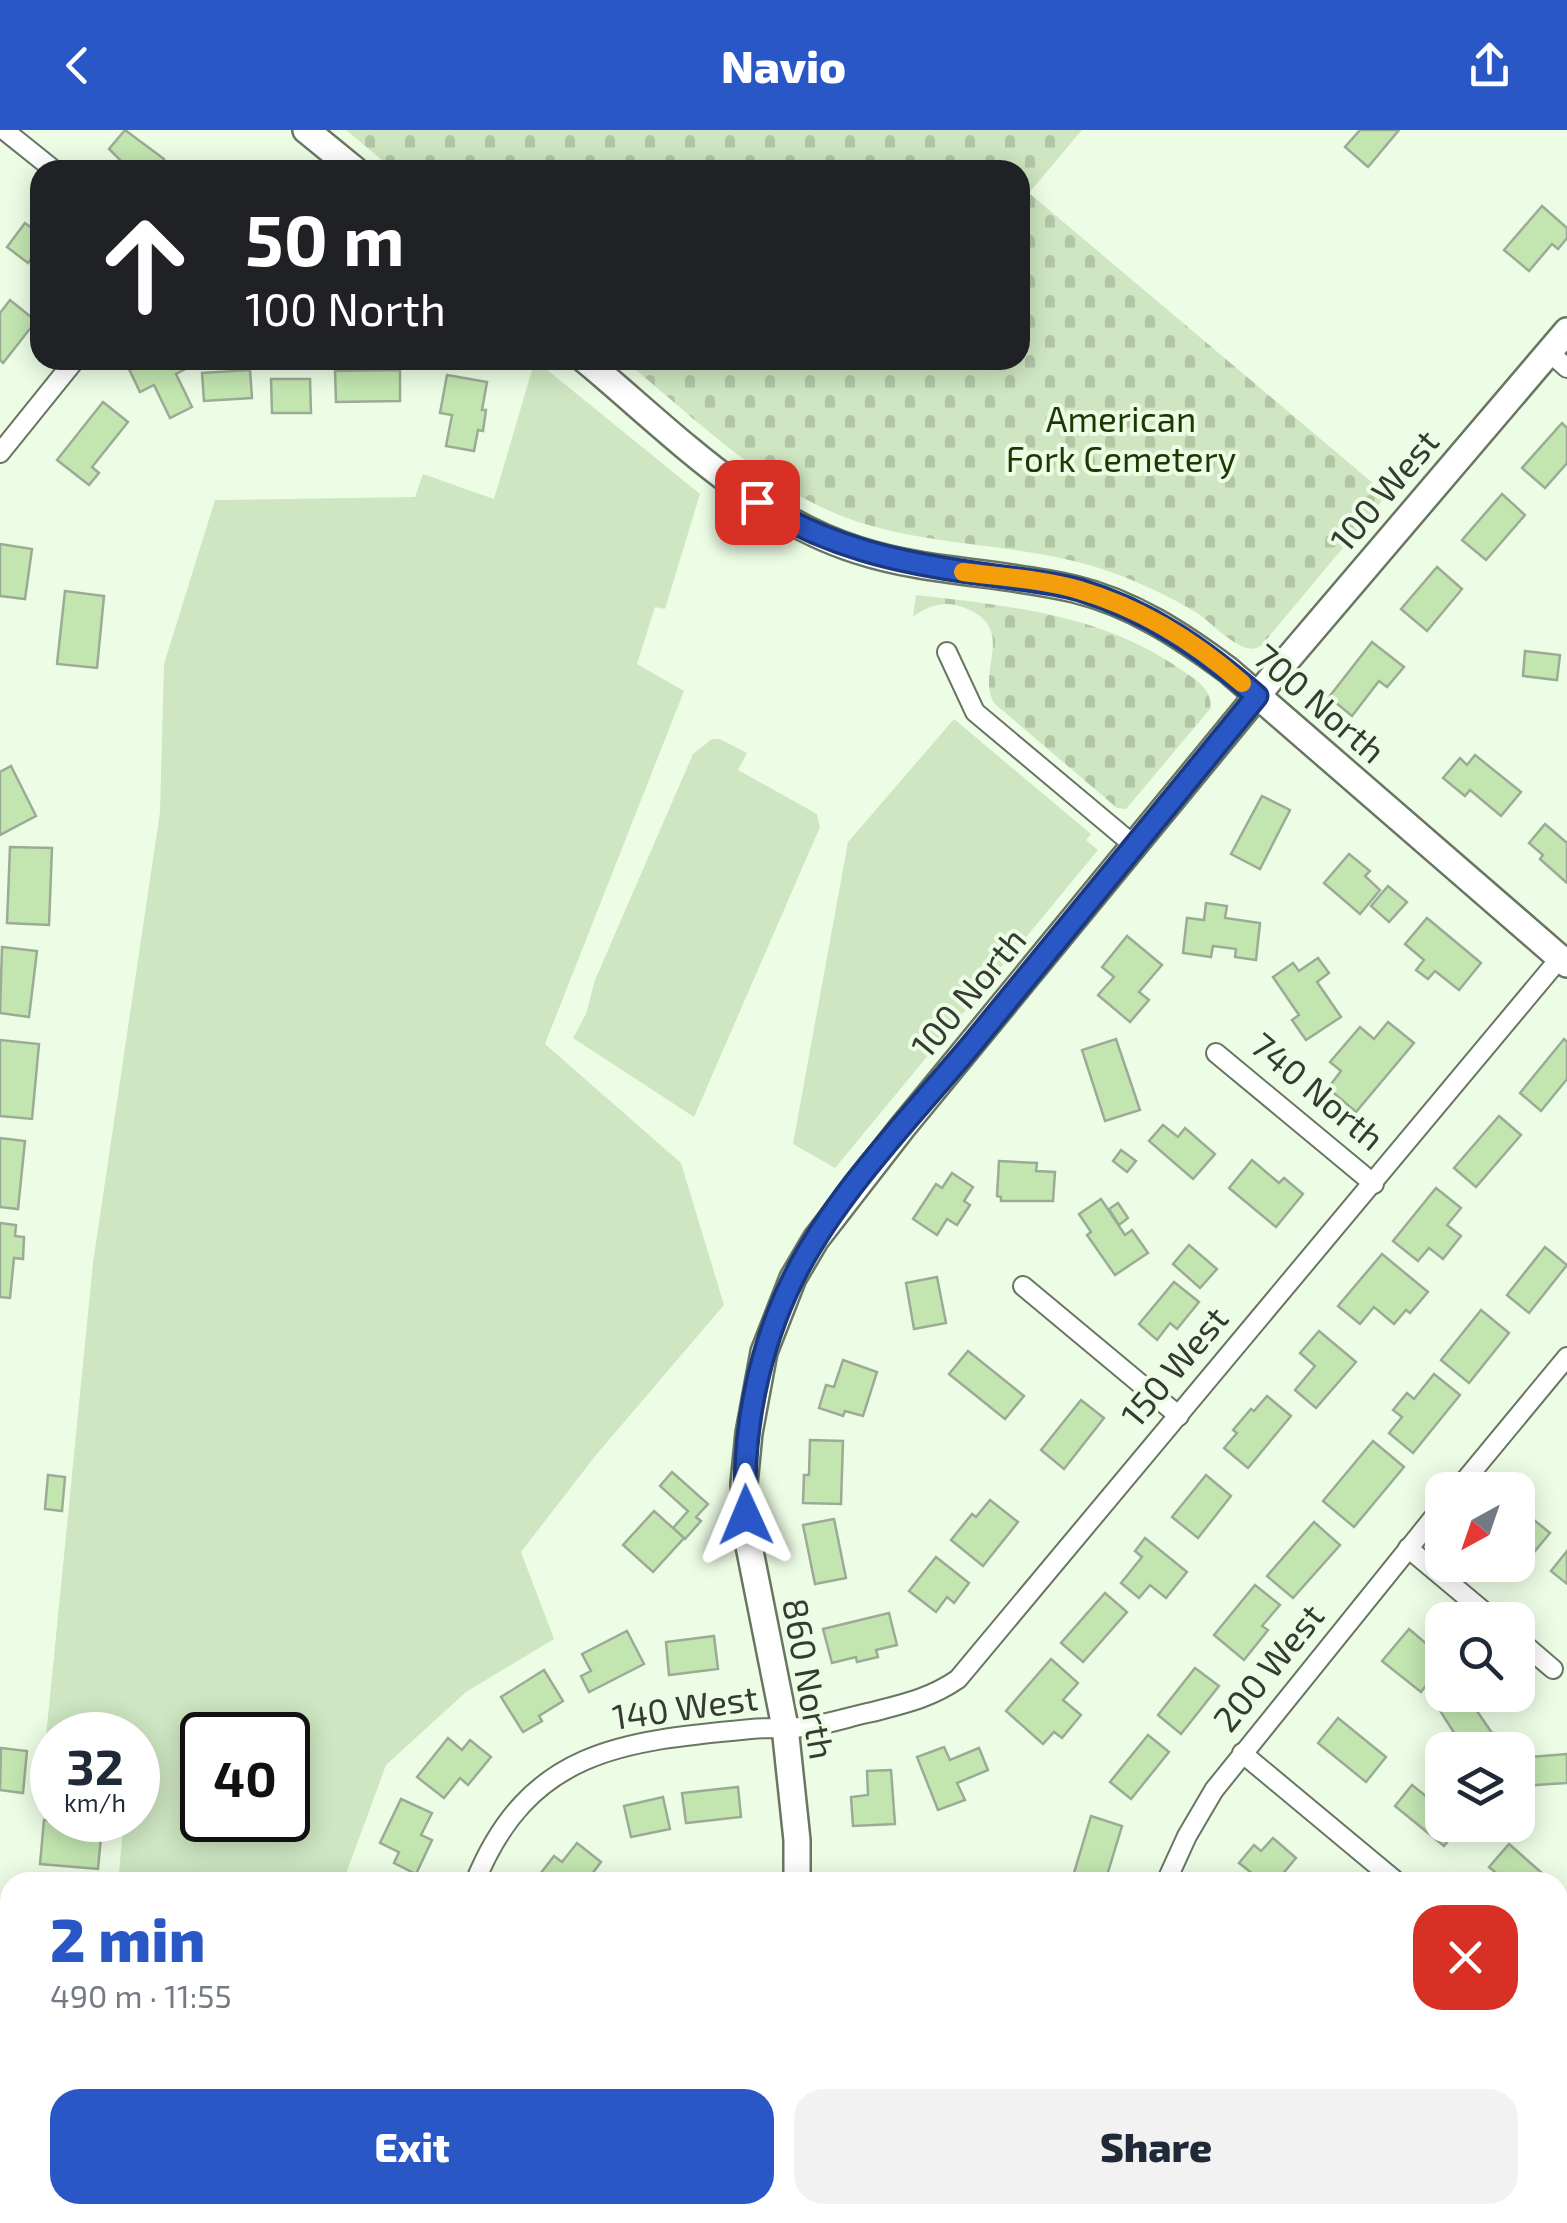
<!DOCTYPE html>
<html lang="en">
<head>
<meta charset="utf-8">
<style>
	body { margin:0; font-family:"Exo 2",sans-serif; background:#f2f2f3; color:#1f2937; height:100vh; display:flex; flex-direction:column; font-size:38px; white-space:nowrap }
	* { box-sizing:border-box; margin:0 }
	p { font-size:32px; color:#747a83 }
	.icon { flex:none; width:55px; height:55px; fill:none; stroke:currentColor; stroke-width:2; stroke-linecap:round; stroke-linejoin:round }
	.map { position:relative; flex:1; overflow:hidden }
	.side { position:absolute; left:0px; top:1742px; width:1568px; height:352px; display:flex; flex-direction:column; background:#fff; border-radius:30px 30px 0 0; box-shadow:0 5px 25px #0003 }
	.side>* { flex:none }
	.guide { position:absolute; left:30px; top:30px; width:1000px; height:210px; border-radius:30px; box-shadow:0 5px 25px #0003; background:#202124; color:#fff; overflow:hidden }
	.needle { width:65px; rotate:220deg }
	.buttons { position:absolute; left:1425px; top:1342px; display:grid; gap:20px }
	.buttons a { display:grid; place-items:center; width:110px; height:110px; border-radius:20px; background:#fff; box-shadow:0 5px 25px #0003; font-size:50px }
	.speed { position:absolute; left:30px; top:1582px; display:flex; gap:20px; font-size:50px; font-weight:700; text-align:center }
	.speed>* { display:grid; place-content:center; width:130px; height:130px; border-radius:50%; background:#fff; box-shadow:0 5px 25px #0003; line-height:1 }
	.speed small { font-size:25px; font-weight:400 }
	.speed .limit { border:5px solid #111; border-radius:15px; background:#fff; color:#111 }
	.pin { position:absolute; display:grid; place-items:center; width:85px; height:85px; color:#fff; margin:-42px; border-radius:20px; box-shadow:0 5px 15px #0006 }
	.me { position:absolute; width:110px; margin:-55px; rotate:359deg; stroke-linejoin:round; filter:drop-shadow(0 0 8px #0008) }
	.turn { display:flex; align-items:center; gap:35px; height:210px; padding:0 50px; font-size:45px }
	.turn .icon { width:130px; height:130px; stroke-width:2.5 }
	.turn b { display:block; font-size:70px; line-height:85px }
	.round { display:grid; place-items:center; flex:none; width:105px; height:105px; border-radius:30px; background:#f2f2f3 }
	.summary { display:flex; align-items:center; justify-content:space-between; height:170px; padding:0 50px }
	h1 { font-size:60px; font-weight:800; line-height:75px; color:#2958c6 }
	.cta { display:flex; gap:20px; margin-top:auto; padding:20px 50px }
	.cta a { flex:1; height:115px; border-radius:30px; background:#2958c6; color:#fff; font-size:40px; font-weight:800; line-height:115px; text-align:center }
	.cta a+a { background:#f2f2f3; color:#1f2937 }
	header { display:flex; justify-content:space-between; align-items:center; height:130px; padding:0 50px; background:#2958c6; color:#fff; font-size:45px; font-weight:800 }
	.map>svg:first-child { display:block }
	.grass { fill:#cee6c1; fill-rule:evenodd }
	.cemetery { fill:url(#cemetery-stones) }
	.building { fill:#c3e6b1; stroke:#9cab95; stroke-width:2.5 }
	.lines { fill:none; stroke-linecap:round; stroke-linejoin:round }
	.street-casing { stroke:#687662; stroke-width:22 }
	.secondary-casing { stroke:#687662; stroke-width:30 }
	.street { stroke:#fff; stroke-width:18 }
	.secondary { stroke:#fff; stroke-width:25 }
	.route-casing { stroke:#1b3981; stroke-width:25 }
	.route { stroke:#2958c6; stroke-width:18 }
	.slow { stroke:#f59e0b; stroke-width:18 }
	.labels { text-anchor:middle; stroke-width:8; stroke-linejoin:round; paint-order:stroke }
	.park-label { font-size:35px; fill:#1b3a03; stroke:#edfde5 }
	.street-label { font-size:35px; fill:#353b32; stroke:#edfde5 }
</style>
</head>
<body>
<header><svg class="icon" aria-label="back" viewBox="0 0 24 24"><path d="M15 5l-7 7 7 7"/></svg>Navio<svg class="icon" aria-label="share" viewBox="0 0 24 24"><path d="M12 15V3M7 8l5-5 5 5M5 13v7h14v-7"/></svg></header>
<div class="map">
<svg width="1567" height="2093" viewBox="0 0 1567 2093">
	<defs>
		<pattern id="cemetery-stones" width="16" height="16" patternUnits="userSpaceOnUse" patternTransform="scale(2.5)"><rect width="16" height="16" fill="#cee6c1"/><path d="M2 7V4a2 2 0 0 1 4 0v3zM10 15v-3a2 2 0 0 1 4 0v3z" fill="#b2c6a6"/></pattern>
	</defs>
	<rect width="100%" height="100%" fill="#edfde5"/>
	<!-- grass -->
	<g class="grass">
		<path d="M535,230L700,364L665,479L655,477L637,534L684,561L545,914L681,1033L724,1175L596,1325L521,1422L554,1509L466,1562L386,1635L343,1752H118L124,1690H138V1605H52V1628L44,1627L93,1133L160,682L164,534L215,370L415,367L423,344L494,369ZM288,1605V1690H202V1605Z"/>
		<path d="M954,589L1091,704L1086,710L1098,720L835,1038L793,1014L848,712Z"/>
		<path d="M712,609H720L747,623L738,640L817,684L820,697L694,987L573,908L586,884L595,850L693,624Z"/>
	</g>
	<!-- cemetery -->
	<g class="cemetery">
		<path d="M346,0H1082L1029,63L1387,365L1261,516C1255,518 1254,520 1247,518C1229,513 1212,493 1197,483C1169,466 1139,452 1108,441C1013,408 910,421 819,376C747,341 686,281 624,230H1020V40H394Z"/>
		<path d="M916,465C1010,476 1101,484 1180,539C1195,549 1214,560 1210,579L1126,679L1117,678L995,574C974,543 1019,499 965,478C946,470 929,475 913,487Z"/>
	</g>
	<!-- building -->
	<g class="building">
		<path d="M125,0L164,29L155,40H130L109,19Z"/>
		<path d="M1360,0H1399L1368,37L1345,17Z"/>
		<path d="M1542,76L1567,98V108L1558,119L1552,114L1529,141L1504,120Z"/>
		<path d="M25,93L40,104V117L28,133L7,117Z"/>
		<path d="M10,170L36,191L3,233L0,230V183Z"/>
		<path d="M141,230H193L195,234L176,244L192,277L170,288L154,255L140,262L128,237Z"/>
		<path d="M250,240L252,268L204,271L202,243Z"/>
		<path d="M400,240V271L336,272L335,241Z"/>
		<path d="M447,245L487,252L482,280H486L483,301L478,300L474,321L446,316L452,285L440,283Z"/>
		<path d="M271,249H310L311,283H272Z"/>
		<path d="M103,272L128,292L92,337L99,343L89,355L57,330Z"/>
		<path d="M1562,293L1567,298V333L1545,358L1522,338Z"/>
		<path d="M1502,364L1525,385L1486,430L1462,410Z"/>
		<path d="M0,414L32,419L25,469L0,466Z"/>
		<path d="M1437,437L1462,459L1427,501L1401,479Z"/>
		<path d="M65,461L104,466L97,538L57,534Z"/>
		<path d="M1372,512L1404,537L1387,557L1379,551L1352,586L1329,567Z"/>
		<path d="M1525,521L1560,525L1557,550L1523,546Z"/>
		<path d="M1475,625L1521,662L1501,686L1470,660L1465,666L1443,648L1460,628L1467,635Z"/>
		<path d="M11,636L36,686L0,705V642Z"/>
		<path d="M1262,666L1290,680L1260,739L1231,724Z"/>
		<path d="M1545,694L1567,713V753L1540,729L1543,725L1529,713Z"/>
		<path d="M10,717L52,718L49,795L7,793Z"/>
		<path d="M1349,724L1370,741L1365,746L1380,760L1360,784L1324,753Z"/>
		<path d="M1388,756L1407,772L1389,792L1371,776Z"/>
		<path d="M1206,773L1227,776L1225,788L1260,793L1256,830L1235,827L1236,819L1213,816L1211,827L1183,823L1187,788L1204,790Z"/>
		<path d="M1427,788L1481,833L1459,860L1435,841L1428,849L1416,840L1424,830L1405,814Z"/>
		<path d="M1127,806L1162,835L1139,862L1149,870L1130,892L1098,865L1114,847L1102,837Z"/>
		<path d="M2,817L37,821L29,887L0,883Z"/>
		<path d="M1318,828L1329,843L1317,852L1341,887L1306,910L1292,890L1299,885L1273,847L1293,833L1299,841Z"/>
		<path d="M1388,892L1414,913L1356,982L1328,958L1341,941L1330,932L1360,897L1374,909Z"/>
		<path d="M1116,909L1140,980L1105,991L1082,920Z"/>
		<path d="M1564,909L1567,912V949L1541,981L1520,963Z"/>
		<path d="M0,910L39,914L32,989L0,986Z"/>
		<path d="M1499,986L1521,1005L1476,1057L1454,1038Z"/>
		<path d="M1163,995L1178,1007L1185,998L1215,1024L1193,1049L1149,1011Z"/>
		<path d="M0,1008L25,1011L18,1079L0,1077Z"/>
		<path d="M1121,1020L1136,1031L1127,1042L1113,1031Z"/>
		<path d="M1252,1030L1279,1053L1284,1048L1303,1064L1276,1097L1229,1058Z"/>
		<path d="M999,1031L1037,1033L1036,1041L1055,1042L1053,1071H1001V1067L997,1066Z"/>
		<path d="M952,1043L973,1057L964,1071L970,1075L957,1095L947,1089L937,1105L913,1089L936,1054L942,1058Z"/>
		<path d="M1436,1058L1461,1078L1447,1095L1461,1106L1443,1129L1429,1118L1418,1131L1393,1111Z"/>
		<path d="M1101,1069L1125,1105L1132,1100L1148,1123L1115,1145L1087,1105L1091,1102L1079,1084Z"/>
		<path d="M1118,1073L1128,1088L1119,1095L1109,1079Z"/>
		<path d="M0,1093L16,1095L15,1106L24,1107L23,1129L14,1128L10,1168L0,1167Z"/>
		<path d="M1189,1115L1217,1139L1200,1158L1173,1134Z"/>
		<path d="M1545,1117L1567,1135L1529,1183L1507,1165Z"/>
		<path d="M1382,1124L1428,1162L1410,1183L1406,1180L1394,1194L1374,1177L1360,1194L1338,1176Z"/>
		<path d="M937,1147L946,1193L914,1199L906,1153Z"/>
		<path d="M1174,1152L1199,1172L1177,1199L1170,1193L1157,1210L1139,1194Z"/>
		<path d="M1481,1180L1509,1203L1469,1253L1441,1230Z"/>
		<path d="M1319,1201L1356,1232L1316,1278L1295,1260L1315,1236L1300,1223Z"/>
		<path d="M968,1221L1024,1266L1005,1289L949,1244Z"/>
		<path d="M843,1230L877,1242L863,1286L845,1281L843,1286L819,1278L826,1255L834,1257Z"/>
		<path d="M1434,1244L1460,1265L1413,1323L1389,1303L1402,1287L1393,1280L1407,1263L1414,1269Z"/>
		<path d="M1267,1266L1291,1286L1248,1338L1224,1318L1237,1303L1233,1300L1251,1279L1254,1281Z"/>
		<path d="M1081,1270L1104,1288L1064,1339L1041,1320Z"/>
		<path d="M810,1310L843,1311L841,1374L803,1373L804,1345H809Z"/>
		<path d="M1373,1311L1404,1337L1354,1397L1323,1371Z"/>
		<path d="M672,1342L708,1374L696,1387L701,1391L685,1409L673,1398L688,1381L660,1356Z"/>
		<path d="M48,1345L65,1347L62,1381L45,1379Z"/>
		<path d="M1206,1345L1231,1366L1198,1408L1172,1387Z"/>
		<path d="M990,1370L1018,1392L983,1436L951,1410L972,1384L976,1387Z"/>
		<path d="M1518,1377L1550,1403L1520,1439L1515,1435H1518Z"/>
		<path d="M654,1381L684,1408L653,1442L623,1415Z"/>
		<path d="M834,1389L846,1448L815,1454L803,1395Z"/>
		<path d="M1314,1392L1340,1415L1293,1468L1267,1446Z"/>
		<path d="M1145,1408L1187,1442L1166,1468L1150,1455L1139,1468L1121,1453L1142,1427L1135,1421Z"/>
		<path d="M1567,1421V1454L1551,1441Z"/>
		<path d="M936,1427L969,1453L954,1473L947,1467L936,1482L909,1461Z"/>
		<path d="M1255,1455L1280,1475L1262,1496L1268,1500L1244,1530L1214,1505Z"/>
		<path d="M1105,1463L1127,1482L1083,1532L1061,1513Z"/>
		<path d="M889,1483L897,1515L876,1520L878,1527L857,1532L856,1527L832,1533L823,1499Z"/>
		<path d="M1409,1499L1442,1527V1535L1421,1562L1382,1531Z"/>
		<path d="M627,1501L644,1534L589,1562L581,1546L591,1541L582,1524Z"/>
		<path d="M714,1506L718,1539L669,1545L666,1512Z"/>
		<path d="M1051,1529L1078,1553L1063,1570L1081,1585L1062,1608L1054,1602L1043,1614L1006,1581Z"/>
		<path d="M1195,1538L1219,1556L1181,1604L1158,1585Z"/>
		<path d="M544,1540L563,1571L539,1586L542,1591L523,1602L501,1567Z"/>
		<path d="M1454,1565H1466L1492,1603L1465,1620L1437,1576Z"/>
		<path d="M1338,1588L1386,1627L1366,1652L1318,1613Z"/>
		<path d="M1148,1605L1169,1622L1131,1669L1110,1652Z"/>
		<path d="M448,1608L462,1620L470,1610L491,1627L468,1655L460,1648L444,1668L417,1647Z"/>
		<path d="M944,1617L950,1630L979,1618L988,1640L957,1653L965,1670L938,1680L917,1627Z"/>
		<path d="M1,1618L27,1621L23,1663L0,1660Z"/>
		<path d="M1567,1624V1653L1518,1656V1628Z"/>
		<path d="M891,1640L895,1694L853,1696L851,1667L868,1665L867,1641Z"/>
		<path d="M1412,1655L1442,1679V1695H1461L1444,1716L1395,1676Z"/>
		<path d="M738,1657L741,1687L686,1693L682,1663Z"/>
		<path d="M663,1667L670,1699L631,1707L624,1676Z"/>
		<path d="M401,1669L432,1683L421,1705L432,1710L416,1744L394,1733L399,1722L380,1713Z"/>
		<path d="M1091,1686L1122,1696L1105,1752L1074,1743Z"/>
		<path d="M44,1690L102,1696L98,1739L40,1734Z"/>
		<path d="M1273,1708L1296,1728L1276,1752H1263L1239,1733L1254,1715L1261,1721Z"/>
		<path d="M577,1713L601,1732L592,1744L604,1752H551L540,1744L554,1726L562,1732Z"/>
		<path d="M1509,1714L1552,1752H1507L1489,1737Z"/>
		<path d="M408,2085H451L461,2093H396Z"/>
		<path d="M671,2085H723L716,2093H672L676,2089Z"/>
		<path d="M800,2085H851L845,2093H793Z"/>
		<path d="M1376,2085H1420L1424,2093H1380Z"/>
	</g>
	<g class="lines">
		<defs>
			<g id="street">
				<path d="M4,0L54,40"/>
				<path d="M1549,222L1567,238"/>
				<path d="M0,323L75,230"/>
				<path d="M947,522L975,582L1136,717"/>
				<path d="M1216,923L1374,1054"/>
				<path d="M1023,1156L1179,1286"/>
				<path d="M1457,1360L1567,1227"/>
				<path d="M1408,1418L1494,1490"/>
				<path d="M1518,1509L1553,1539"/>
				<path d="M1242,1623L1397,1752"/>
				<path d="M475,1752C529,1619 623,1611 751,1599C771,1597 792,1599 812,1596C832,1593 852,1586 872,1582C903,1574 931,1568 958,1549L1560,828"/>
				<path d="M1166,1752L1187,1706L1214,1660L1442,1377"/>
				<path d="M0,1789L10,1790"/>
				<path d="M1558,1862L1567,1870"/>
				<path d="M1558,1953L1567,1942"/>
				<path d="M964,2085L973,2093"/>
				<path d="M918,2093L926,2085"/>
			</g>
			<g id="secondary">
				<path d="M306,0L355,40"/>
				<path d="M585,230C668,299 752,387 857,420C927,443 1003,442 1074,459C1132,473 1181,505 1228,540L1567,834"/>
				<path d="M797,1752V1710L785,1597L749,1416L744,1354L749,1303L764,1222L793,1148L816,1109L902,998L1275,544L1567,201"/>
				<path d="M585,2093L592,2085"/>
			</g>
		</defs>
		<!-- street casing -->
		<use href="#street" class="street-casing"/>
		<!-- secondary casing -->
		<use href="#secondary" class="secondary-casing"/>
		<!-- street -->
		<use href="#street" class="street"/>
		<!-- secondary -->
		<use href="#secondary" class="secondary"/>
	</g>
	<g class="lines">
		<defs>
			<path id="route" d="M746,1385C741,1306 758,1220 793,1149C835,1064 912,986 973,913C1068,798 1162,681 1257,566C1204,520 1149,481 1080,460C1049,451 1014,449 982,444C900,433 827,417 757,372"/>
		</defs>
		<!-- route casing -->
		<use href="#route" class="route-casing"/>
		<!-- route -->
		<use href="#route" class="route"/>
		<!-- slow -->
		<path class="slow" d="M963,442C1001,447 1042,449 1079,460C1141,478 1194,511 1242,553"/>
	</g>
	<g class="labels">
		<!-- park labels -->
		<g class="park-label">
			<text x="1121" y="302">American<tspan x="1121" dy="40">Fork Cemetery</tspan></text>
		</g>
		<!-- street labels -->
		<g class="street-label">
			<text transform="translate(1385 361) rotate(-50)" y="12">100 West</text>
			<text transform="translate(1319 574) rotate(41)" y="12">700 North</text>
			<text transform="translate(969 863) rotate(-50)" y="12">100 North</text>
			<text transform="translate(1317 962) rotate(40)" y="12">740 North</text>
			<text transform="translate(1175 1237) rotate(-50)" y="12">150 West</text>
			<text transform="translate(1269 1538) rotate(-51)" y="12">200 West</text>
			<text transform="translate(808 1549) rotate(80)" y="12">860 North</text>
			<text transform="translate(685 1578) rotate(-8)" y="12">140 West</text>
		</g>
	</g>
</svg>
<div class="buttons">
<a><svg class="needle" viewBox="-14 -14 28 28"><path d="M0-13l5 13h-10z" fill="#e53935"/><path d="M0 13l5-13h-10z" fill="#747a83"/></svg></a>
<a><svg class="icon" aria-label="search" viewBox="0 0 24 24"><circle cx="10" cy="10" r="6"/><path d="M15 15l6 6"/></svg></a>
<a><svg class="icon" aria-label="layers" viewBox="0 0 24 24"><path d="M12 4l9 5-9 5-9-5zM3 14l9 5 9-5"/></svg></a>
</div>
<div class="speed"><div>32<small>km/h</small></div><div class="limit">40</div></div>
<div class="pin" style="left:757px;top:372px;background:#d93025"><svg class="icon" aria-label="arrive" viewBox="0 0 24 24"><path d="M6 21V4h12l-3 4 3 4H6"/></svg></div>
<svg class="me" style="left:746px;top:1385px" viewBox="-20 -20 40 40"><path d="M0-17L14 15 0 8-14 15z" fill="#2958c6" stroke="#fff" stroke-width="4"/></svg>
<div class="guide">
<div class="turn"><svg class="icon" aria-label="ahead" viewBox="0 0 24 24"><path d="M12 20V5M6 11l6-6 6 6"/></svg><div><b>50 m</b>100 North</div></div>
</div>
<section class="side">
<div class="summary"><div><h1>2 min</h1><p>490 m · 11:55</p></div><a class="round" style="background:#d93025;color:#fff"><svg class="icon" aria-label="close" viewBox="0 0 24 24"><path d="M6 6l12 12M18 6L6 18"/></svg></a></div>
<div class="cta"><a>Exit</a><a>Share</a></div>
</section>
</div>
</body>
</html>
